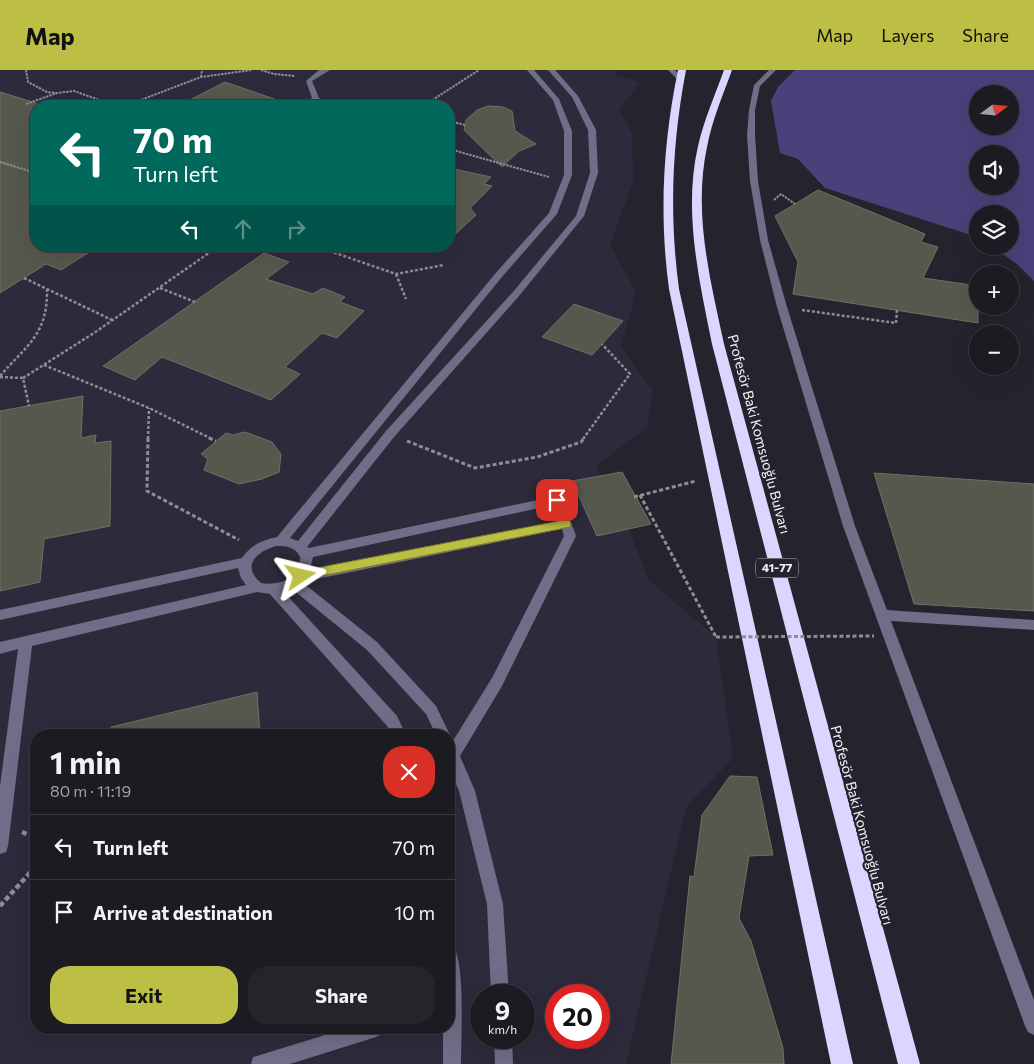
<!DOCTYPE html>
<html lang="en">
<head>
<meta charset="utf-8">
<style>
	body { margin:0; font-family:Commissioner,sans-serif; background:#25242a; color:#f1f3f6; height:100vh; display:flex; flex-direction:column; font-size:19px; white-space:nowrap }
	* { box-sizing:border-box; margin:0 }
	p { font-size:16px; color:#a0a1a5 }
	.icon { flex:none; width:28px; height:28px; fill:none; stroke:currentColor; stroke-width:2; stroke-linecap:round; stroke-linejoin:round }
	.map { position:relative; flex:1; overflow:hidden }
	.drawer { position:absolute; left:30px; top:659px; width:425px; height:305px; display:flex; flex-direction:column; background:#1c1b22; border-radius:20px; box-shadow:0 5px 20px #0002,0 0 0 1px #3a3940 }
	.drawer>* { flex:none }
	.guide { position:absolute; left:30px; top:30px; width:425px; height:152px; border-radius:20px; box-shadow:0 5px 20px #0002,0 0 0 1px #3a3940; background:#00695c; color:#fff; overflow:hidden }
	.needle { width:32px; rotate:74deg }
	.tools { position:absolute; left:969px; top:15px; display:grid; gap:10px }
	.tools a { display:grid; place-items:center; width:50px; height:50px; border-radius:50%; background:#1c1b22; box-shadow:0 5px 20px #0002,0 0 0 1px #3a3940; font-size:25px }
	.speed { position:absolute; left:470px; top:914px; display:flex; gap:10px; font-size:25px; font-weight:700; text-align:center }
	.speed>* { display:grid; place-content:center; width:65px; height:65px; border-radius:50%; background:#1c1b22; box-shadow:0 5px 20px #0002,0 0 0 1px #3a3940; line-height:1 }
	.speed small { font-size:12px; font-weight:400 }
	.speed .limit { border:8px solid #d22; background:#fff; color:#111 }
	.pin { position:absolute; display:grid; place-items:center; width:42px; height:42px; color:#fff; margin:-21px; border-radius:10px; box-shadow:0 2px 8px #0006 }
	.me { position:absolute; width:55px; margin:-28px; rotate:80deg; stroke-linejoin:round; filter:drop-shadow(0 0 4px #0008) }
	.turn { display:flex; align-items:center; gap:18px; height:105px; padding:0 20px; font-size:22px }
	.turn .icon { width:65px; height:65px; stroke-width:2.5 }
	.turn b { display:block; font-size:35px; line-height:42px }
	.lanes { display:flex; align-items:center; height:48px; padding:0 20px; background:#0003; justify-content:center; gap:25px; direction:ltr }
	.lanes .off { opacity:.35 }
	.round { display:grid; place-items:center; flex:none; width:52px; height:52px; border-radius:20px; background:#25242a }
	.summary { display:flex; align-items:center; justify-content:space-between; height:85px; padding:0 20px }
	h1 { font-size:30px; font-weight:700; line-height:38px }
	.primary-button { display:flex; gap:10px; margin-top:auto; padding:10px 20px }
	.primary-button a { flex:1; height:58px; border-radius:20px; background:#bcbf44; color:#111; font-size:20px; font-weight:700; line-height:58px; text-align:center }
	.primary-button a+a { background:#25242a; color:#f1f3f6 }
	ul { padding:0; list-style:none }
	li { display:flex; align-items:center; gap:15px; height:65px; padding:0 20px; border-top:1px solid #3a3940 }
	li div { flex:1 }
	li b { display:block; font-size:19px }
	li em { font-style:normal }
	header { display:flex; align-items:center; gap:30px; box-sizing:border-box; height:70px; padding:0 25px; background:#bcbf44; color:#111 }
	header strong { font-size:24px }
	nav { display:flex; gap:28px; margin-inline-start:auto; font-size:18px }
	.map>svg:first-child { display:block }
	.built { fill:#2d2b3b; fill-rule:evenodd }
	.forest { fill:#4b417a; fill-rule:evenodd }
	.building { fill:#57584d; stroke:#6f7064 }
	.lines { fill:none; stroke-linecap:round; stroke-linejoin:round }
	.path-far3 { stroke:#8e8d95; stroke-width:2; stroke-dasharray:2.5 1; stroke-linecap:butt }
	.path-far2 { stroke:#8e8d95; stroke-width:2.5; stroke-dasharray:3 2; stroke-linecap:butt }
	.path-far1 { stroke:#8e8d95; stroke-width:3; stroke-dasharray:4 2.5; stroke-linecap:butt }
	.path { stroke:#8e8d95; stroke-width:4.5; stroke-dasharray:5 3; stroke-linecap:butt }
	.minor { fill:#706d88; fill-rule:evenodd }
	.highway { fill:#dad6ff; fill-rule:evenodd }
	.path-bridge { stroke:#8e8d95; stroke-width:3; stroke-dasharray:4 2.5; stroke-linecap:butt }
	.route { fill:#bcbf44; stroke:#7a7c2c }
	.labels { text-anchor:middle; stroke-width:4.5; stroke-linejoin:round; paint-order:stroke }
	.shield { fill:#25242e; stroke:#b6b5bd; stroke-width:1 }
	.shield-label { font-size:12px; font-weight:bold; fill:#f4f3fa }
	.street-label { font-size:14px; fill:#f4f3fa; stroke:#25242e }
</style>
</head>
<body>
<header>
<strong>Map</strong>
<nav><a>Map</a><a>Layers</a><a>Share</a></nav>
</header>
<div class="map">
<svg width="1034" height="994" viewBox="0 0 1034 994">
	<rect width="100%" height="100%" fill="#25242e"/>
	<!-- built -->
	<path class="built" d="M0,0H613L617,5L640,12L619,40L632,63L633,111L610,175L636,222L621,277L653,321L647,357L596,396L627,455L649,510L716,567L733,688L686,737L626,994H0ZM36,36H449V176H36ZM36,665H449V958H36ZM481,925H524V968H481ZM556,925H599V968H556Z"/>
	<!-- forest -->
	<path class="forest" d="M795,0H1034V211L1017,194L991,176H1010V144H978L977,167L825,118L798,89L780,83L771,31L778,17ZM978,24H1010V56H978ZM978,84H1010V116H978Z"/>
	<!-- building -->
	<g class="building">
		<path d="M225,12L286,33V36H178Z"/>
		<path d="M0,22L36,33V176H99L61,200L46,194L0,223Z"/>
		<path d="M488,36L503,37L512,41L515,61L536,74L519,81L502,97L464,60L466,50L477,40Z"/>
		<path d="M449,98L491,107L484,114L492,116L470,138L476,145L449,170Z"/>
		<path d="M818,120L925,164L921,172L938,177L923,208L978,216V253L793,224L798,192L775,146Z"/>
		<path d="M264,183L289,192L266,209L313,224L323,218L345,227L340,232L364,241L337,268L322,263L285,297L300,304L271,330L162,287L135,310L103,296Z"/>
		<path d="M574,234L623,251L592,285L542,267Z"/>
		<path d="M83,326L81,368L96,365L95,373L111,371L110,456L44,469L40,512L0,521V341Z"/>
		<path d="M245,362L272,372L281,384L279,402L262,409L239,414L204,400L208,389L201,384L226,363L233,365Z"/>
		<path d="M622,402L651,454L597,466L572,411Z"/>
		<path d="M874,403L1034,414V541L914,534Z"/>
		<path d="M257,622L260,665H112L111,657Z"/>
		<path d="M730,706L757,707L773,785L749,786L739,848L751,871L783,978L784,994H671L690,806L694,807L702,745Z"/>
	</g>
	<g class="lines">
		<!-- path-far3 -->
		<g class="path-far3">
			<path d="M26,0L28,12L47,22L56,23"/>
			<path d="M261,0L274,4L295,6"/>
			<path d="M201,7L202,0"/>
			<path d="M26,34L57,23L74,21L116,36"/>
			<path d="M271,35L274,36"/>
			<path d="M125,36L201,7L252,0"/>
			<path d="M423,36L479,0"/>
			<path d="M449,51L465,55"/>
			<path d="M449,79L549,107"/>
			<path d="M0,92L36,103"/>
			<path d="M774,130L781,124L795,134"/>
		</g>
		<!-- path-far2 -->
		<g class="path-far2">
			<path d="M315,176L396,204L444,195"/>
			<path d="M396,204L406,229"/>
			<path d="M24,208L112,250"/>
			<path d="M160,218L195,232"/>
			<path d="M802,240L896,253L897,240"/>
			<path d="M44,295L149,338L212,369"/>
			<path d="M0,306C27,275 48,264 47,219"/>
			<path d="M0,307L23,308L29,336"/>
			<path d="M23,308L94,263L219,176"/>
			<path d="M148,369L149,338"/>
			<path d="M583,369L630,304L602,274"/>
		</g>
		<!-- path-far1 -->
		<g class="path-far1">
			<path d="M148,368L147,421L239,470"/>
			<path d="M209,368L216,371"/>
			<path d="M407,371L475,398L537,387L581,372L584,368"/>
			<path d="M640,425L716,567"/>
			<path d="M634,427L696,411"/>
		</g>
		<!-- path -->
		<g class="path">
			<path d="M22,762L36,768"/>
			<path d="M0,836L36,796"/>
		</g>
		<!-- minor -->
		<g class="minor">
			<path d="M319,0H330L312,11L319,28L332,36H324L316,32L307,36H299L312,28L306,11Z"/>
			<path d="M527,0H534L559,29L572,61V105L557,144L501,208L290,468L298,471L386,361L513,222L576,146L590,103L588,60L572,27L548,0H555L578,26L596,60L598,103L584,146L519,226L394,367L307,477L309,478L557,426L563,430L576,466L502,616L460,686L475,721L503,834L509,925H491L487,834L459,721L449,698V674H451L492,608L564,466L562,459L302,512L377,572L436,636L450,665L449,668V665H436L426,644L367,580L292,519L284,522L397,646L406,665H392L387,656L270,524L257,522L32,576L8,776L6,782L0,784V716L18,579L0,584V572L246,515L241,508L238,498L0,550V540L242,488C251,475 262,470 277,467L495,204L549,143L564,105V61L553,30ZM553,435L559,451L310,499L313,487ZM276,476C286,476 296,477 300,487C300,509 279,516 261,513C241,496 256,482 276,476Z"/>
			<path d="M668,0H675L683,9L678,10Z"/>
			<path d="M769,0H776L760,16L755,40V65L758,111L768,170L787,237L855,456L887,540L1034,550V560L891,551L1034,930V965L1028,962L1025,956L843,456L777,237L760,170L750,111L747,65L749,40L754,15Z"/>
			<path d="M449,876L455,879C465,904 461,965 461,994H443V958H449Z"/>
			<path d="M348,958H385L382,964L376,967L290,994H251L253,987L260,985Z"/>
			<path d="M494,968H512L513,994H495Z"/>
		</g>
		<!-- highway -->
		<g class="highway">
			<path d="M678,0H686C672,73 669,145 679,219L853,994H831L669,219C659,145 663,73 678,0Z"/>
			<path d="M724,0H732C723,25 712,50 707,77C693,143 710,209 724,274L920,994H898L712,274C699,209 683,142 698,76C704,50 715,25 724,0Z"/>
		</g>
		<!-- path-bridge -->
		<path class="path-bridge" d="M716,567L874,566"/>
	</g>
	<!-- route -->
	<path class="route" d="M557,426L562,430L571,454L570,457L301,510L295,506L301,501L559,451L551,430Z"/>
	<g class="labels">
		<!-- shield labels -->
		<rect class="shield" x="756" y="488.5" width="42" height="19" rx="4"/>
		<g class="shield-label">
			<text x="777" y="502">41-77</text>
		</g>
		<!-- street labels -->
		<g class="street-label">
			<text transform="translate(759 364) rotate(75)" y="5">Profesör Baki Komsuoğlu Bulvarı</text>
			<text transform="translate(862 755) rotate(75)" y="5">Profesör Baki Komsuoğlu Bulvarı</text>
		</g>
	</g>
</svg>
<div class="tools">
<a><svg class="needle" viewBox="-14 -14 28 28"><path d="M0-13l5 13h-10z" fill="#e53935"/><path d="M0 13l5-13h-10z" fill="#a0a1a5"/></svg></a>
<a><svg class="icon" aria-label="sound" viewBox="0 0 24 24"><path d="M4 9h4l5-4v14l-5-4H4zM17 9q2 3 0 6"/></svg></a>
<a><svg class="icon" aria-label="layers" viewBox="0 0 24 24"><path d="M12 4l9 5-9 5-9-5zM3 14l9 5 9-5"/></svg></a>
<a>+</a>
<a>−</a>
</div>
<div class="speed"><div>9<small>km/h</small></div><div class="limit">20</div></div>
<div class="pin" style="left:557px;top:430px;background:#d93025"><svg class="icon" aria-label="arrive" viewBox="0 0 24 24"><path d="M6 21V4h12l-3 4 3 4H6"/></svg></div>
<svg class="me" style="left:301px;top:506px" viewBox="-20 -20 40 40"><path d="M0-17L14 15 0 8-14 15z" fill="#bcbf44" stroke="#fff" stroke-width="4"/></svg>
<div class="guide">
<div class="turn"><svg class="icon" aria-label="left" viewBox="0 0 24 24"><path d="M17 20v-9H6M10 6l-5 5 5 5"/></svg><div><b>70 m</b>Turn left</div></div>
<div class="lanes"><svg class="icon" aria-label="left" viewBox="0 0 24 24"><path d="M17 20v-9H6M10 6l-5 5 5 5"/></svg><svg class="icon off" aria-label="ahead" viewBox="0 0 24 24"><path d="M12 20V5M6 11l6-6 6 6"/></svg><svg class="icon off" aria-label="right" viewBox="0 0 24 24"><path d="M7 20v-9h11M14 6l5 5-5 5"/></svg></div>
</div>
<section class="drawer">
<div class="summary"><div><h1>1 min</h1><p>80 m · 11:19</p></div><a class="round" style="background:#d93025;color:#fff"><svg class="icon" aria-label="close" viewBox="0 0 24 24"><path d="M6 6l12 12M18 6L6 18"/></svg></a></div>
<ul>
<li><svg class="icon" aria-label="left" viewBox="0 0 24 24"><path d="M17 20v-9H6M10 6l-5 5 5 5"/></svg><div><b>Turn left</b></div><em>70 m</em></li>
<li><svg class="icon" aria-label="arrive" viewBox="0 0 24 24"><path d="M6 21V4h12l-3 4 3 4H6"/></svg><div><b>Arrive at destination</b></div><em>10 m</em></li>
</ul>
<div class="primary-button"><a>Exit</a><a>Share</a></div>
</section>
</div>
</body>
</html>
